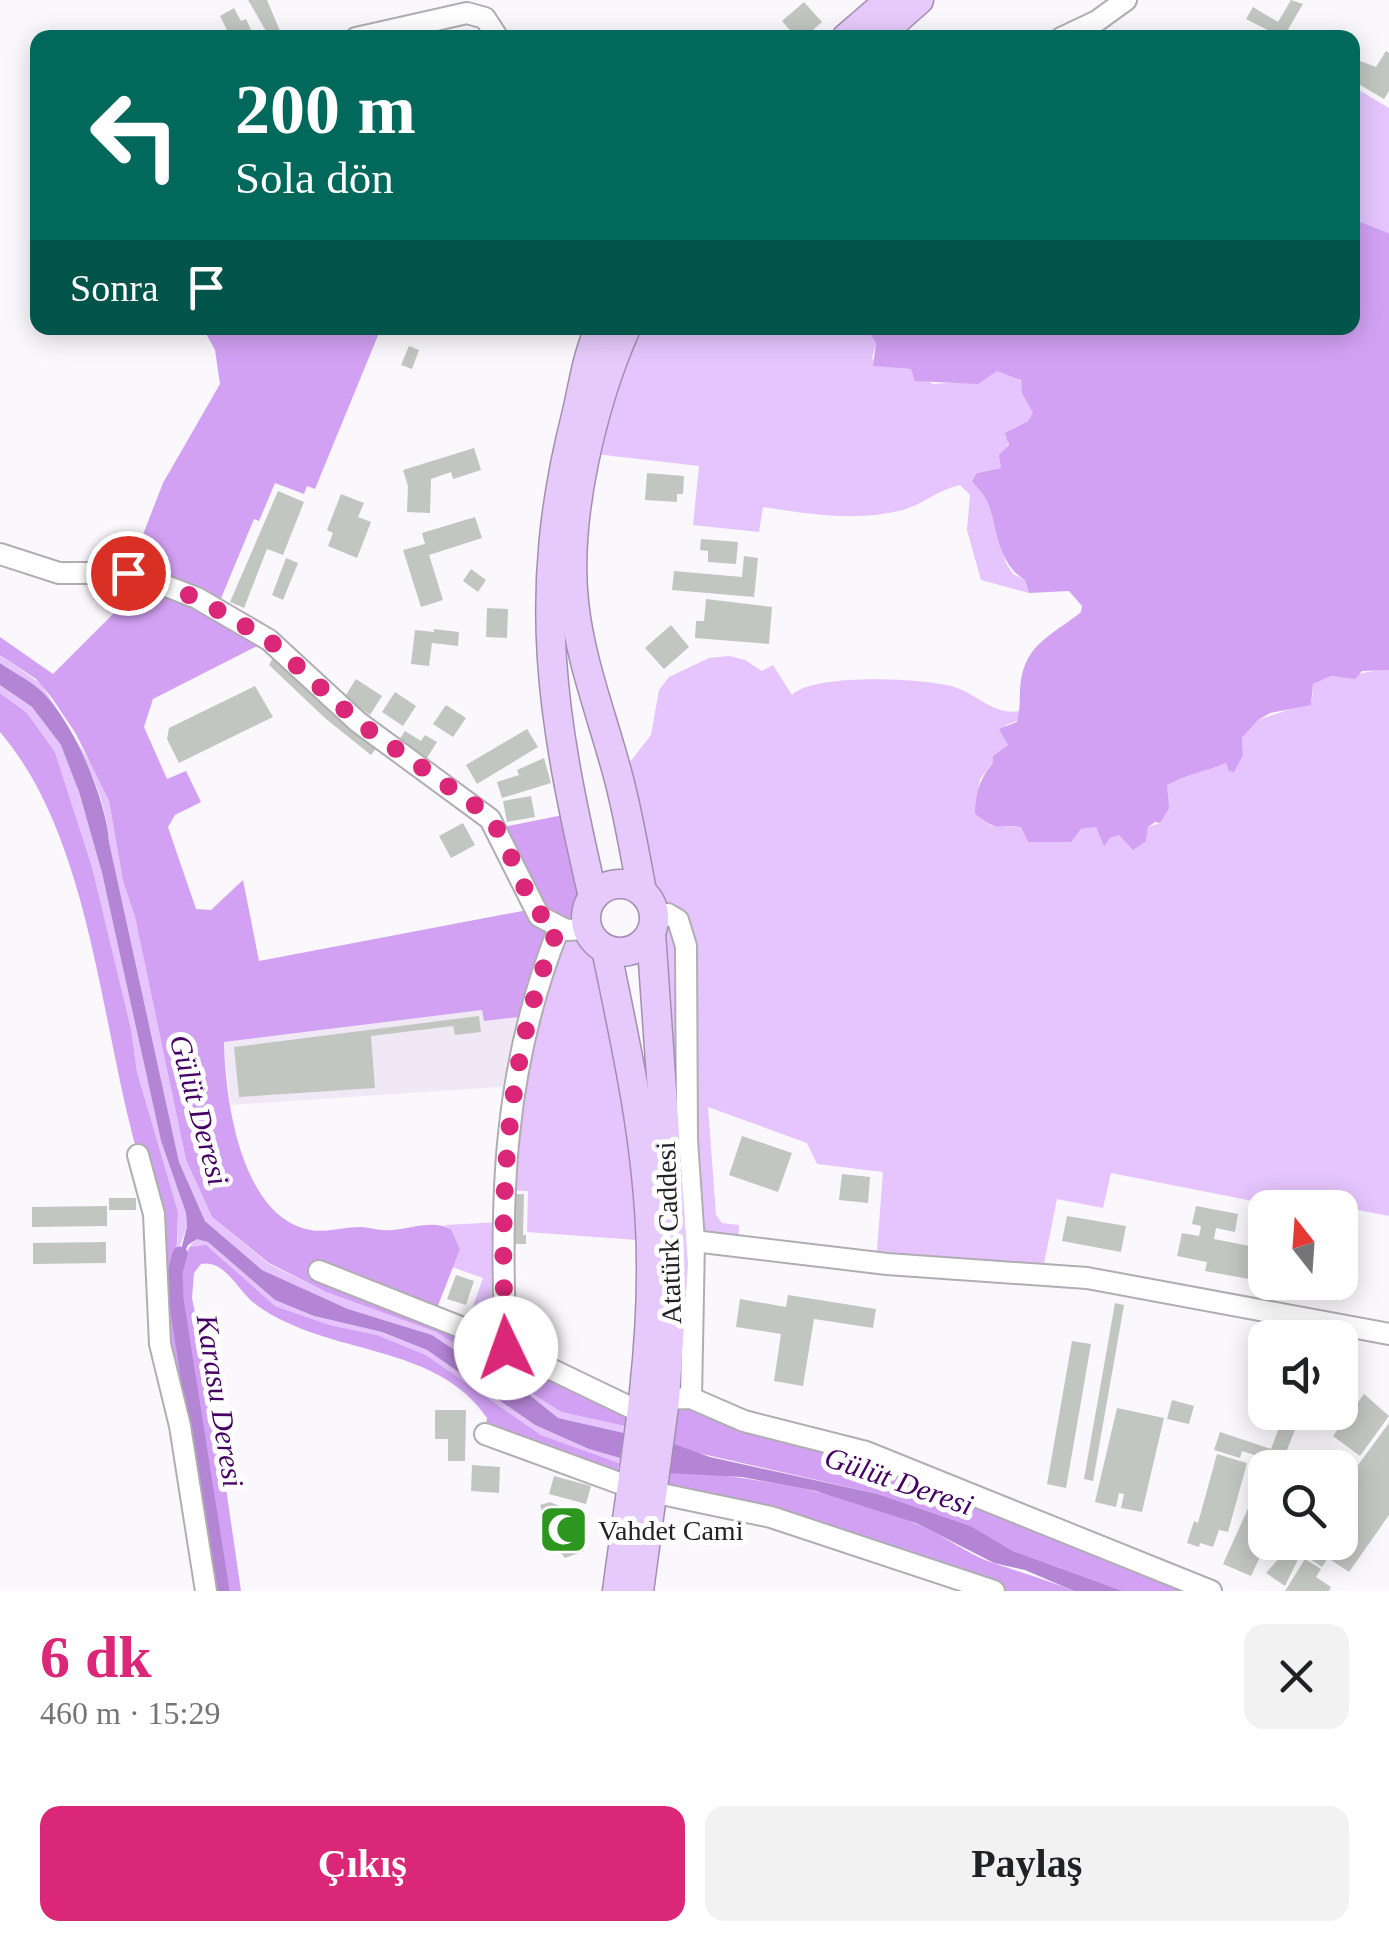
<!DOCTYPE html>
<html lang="tr">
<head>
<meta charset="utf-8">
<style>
	body { margin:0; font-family:Georgia,serif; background:#f2f2f2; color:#202124; height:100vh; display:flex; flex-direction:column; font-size:38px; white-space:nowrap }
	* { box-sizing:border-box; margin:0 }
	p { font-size:32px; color:#757577 }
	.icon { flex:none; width:55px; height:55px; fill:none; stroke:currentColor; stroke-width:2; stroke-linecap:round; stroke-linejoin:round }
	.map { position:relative; height:1591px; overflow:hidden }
	.details { display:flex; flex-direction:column; background:#fff; flex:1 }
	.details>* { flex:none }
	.banner { position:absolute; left:30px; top:30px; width:1330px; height:305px; border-radius:20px; box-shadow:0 5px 25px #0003; background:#00695c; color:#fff; overflow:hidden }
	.needle { width:65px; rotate:343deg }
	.controls { position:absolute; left:1248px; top:1190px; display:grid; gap:20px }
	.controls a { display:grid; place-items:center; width:110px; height:110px; border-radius:20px; background:#fff; box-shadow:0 5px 25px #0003; font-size:50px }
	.pin { position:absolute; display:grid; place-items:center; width:85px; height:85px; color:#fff; margin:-42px; border:5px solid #fff; border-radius:50%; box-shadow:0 2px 10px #0007 }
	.me { position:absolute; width:110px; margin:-55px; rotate:357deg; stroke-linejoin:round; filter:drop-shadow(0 0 8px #0008) }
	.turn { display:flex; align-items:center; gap:35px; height:210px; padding:0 40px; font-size:45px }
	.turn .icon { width:130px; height:130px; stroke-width:2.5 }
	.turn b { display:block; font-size:70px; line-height:85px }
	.then { display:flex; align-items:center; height:95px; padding:0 40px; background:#0003; gap:20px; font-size:38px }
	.round { display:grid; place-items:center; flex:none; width:105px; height:105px; border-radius:20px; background:#f2f2f2 }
	.head { display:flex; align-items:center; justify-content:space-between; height:170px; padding:0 40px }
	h1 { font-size:60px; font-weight:700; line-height:75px; color:#db2777 }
	.primary-button { display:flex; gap:20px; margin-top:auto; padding:20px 40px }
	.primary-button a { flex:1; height:115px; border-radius:20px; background:#db2777; color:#fff; font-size:40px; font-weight:700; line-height:115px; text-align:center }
	.primary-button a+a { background:#f2f2f2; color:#202124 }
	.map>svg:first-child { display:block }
	.built { fill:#f0e9f5 }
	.green { fill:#e6c5fe }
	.forest { fill:#d2a1f4 }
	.water { fill:#b485d5 }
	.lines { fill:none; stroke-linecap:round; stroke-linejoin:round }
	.canal { stroke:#b485d5; stroke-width:15 }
	.building { fill:#c2c6c1 }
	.minor-casing { stroke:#b0adb3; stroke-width:24 }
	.highway-casing { stroke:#a28fb0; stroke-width:31 }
	.minor { stroke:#fff; stroke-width:20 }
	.highway { stroke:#e6cafb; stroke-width:28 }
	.route { stroke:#db2777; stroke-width:18; stroke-dasharray:0 32.4 }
	.labels { text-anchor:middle; stroke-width:10; stroke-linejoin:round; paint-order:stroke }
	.street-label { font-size:28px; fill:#232224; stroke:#fff }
	.poi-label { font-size:28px; fill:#232224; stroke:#fff; text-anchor:start }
	.water-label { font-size:30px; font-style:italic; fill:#450064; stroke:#fff }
</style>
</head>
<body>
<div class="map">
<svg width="1389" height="1591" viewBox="0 0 1389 1591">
	<rect width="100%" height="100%" fill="#faf7fd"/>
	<!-- built -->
	<path class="built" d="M482,1010L484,1021L529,1016L515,1086L231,1105L223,1042Z"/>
	<!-- green -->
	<g class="green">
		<path d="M1352,86L1389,108V233L1353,219Z"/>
		<path d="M626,328H703L707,334L716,328H842L851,331L866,328L876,343L872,358L877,366L911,369L933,384L961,382L997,370L1019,378L1034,413L1028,421L1012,429L1001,468L977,473V486L987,500L1006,563L1013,574L1025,580L1029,593L981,580L967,530L970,495L960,485C940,489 923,504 903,510C856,522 810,514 763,507L759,532L693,525L699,466L587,453Z"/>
		<path d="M0,655L41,684L91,764L109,801L123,881L135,917L186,1160L212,1217L269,1264L326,1292L436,1332L561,1412L625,1426L624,1433L558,1418L432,1335L348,1309L262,1270L205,1221L179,1162L109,842C104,772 57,703 0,663Z"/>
		<path d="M729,656L745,660L762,671L773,665L792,695C813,673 924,678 954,687C977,694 994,716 1020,711L1017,721L1006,725L1008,745L993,756V763L980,779L975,814L991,826L1022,827L1028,842H1070L1081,829L1097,827L1103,838L1119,835L1146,841L1148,827L1160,823L1168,808L1166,785C1185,775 1206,770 1226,762L1229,765L1243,755L1242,738L1258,720L1312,702L1313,684L1331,676C1349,679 1369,669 1389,670V1216L1266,1192L1263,1203L1111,1173L1103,1208L1057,1199L1042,1274L876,1263L883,1172L817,1164L807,1143L708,1107L716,1215L722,1223L739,1225L738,1245L695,1241L691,1398L665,1399L654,910L619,776L651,735L659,690L669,677L709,658Z"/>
		<path d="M0,685L32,707L61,745L73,772L102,873L161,1141L186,1213L187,1227L177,1254L178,1212L137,1072L131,1029L92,867L55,752L27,713L0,693Z"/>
		<path d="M559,928L591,935L600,945L650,1241L527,1232L528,1191L503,1190L504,1157Z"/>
		<path d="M502,1222L506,1348L465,1329L483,1278L452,1267L460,1249L451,1229L444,1225Z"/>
		<path d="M197,1238L208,1242L275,1300L314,1316L382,1332L427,1350L535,1425L589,1449L620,1458L619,1463L541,1435L426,1355L377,1335L330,1325L275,1306L190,1247L183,1254Z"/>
	</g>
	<!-- forest -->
	<g class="forest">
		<path d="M1353,219L1389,233V670L1362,671L1355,679L1331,676L1313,684L1311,705L1270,713L1258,720L1242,738L1243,755L1234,772L1229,771L1226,763C1206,771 1185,775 1167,785L1169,808L1160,823L1155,822L1148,827L1146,841L1133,850L1119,835L1110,838L1104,846L1096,827L1081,829L1071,842H1028L1021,827C994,824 1000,833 975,814C976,792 979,780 993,763V756L1008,745L999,729L1017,722C1022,702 1018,693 1022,675C1029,642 1057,632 1081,612L1082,606L1069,591L1029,593L1025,580C997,563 998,528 987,501C985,496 976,486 972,481L977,473L1001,468L999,455L1009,445L1005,433L1028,421L1033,413L1022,393L1021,380L997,371L978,384L915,381L911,369L873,366L876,343L866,328H1352Z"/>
		<path d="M203,328H381L315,489L307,486L304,494L275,483L259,521L254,519L217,608L269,640L153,699L144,727L167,779L186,771L201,802L175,815L168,827L196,909L211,910L243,880L259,961L533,909L500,832L508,826L573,813L590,903L586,923L566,930L529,1016L484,1021L482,1010L224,1042C225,1098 240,1212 306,1229C323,1234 342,1227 360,1227C368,1227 375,1230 383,1230C405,1232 429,1218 451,1229L460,1249L434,1316L628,1406L625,1426L561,1412L436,1332L326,1292L269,1263L212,1217L186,1160L135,917L123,881L109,801L76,734L52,698L36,679L0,655V637L53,674L148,579L128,573L163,483L220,384L215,350Z"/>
		<path d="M0,693L27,713L55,752L92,867L131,1029L137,1072L178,1212L176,1268L190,1247L206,1245L275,1306L330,1325L377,1335L426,1355L541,1435L619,1463L616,1483L485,1434L487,1418C443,1352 354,1354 288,1323C277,1318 264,1311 254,1303C238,1291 225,1259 201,1264L194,1273L192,1298L216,1420L241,1591H206L138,1155C100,1023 91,838 0,732Z"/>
		<path d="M665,1399L866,1452L1162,1571L1182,1591H1123L1013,1551L971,1526L878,1494L685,1450L671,1443Z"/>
		<path d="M683,1471C762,1479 844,1492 917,1524C943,1535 967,1554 993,1563C1020,1572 1047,1580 1074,1591H994L663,1494L666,1473Z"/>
	</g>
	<!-- water -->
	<g class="water">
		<path d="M0,663C12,672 28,679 39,689C72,718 106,798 109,842L179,1162L205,1221L262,1270L348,1309L432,1335L507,1385L527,1393L558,1418L624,1433L620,1458L589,1449L535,1425L427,1350L382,1332L314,1316L275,1300L208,1242L197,1239L188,1245L175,1272L187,1227L186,1213L161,1141L102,873L79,792L61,745L32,707L0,685Z"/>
		<path d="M671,1443L710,1457L878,1494L971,1526L1013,1551L1123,1591H1074L1025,1570L994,1563L916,1523L816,1491L742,1477L666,1473Z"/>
	</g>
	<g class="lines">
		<!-- canal -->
		<path class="canal" d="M180,1254L175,1272L176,1299L222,1591"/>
	</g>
	<!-- building -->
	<g class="building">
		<path d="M248,0H267L283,38H270Z"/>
		<path d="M1291,0L1303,4L1283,38L1246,19L1253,7L1278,22Z"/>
		<path d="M804,2L822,22L804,38H797L782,21Z"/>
		<path d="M234,8L241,21L246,19L255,38H231L220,16Z"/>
		<path d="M1386,51L1389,53V91L1384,99L1352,80V58L1376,67Z"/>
		<path d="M409,346L419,350L412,369L401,365Z"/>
		<path d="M474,448L481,470L453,479L451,472L431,479L430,513L407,512L408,486L403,470Z"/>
		<path d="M647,473L684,476L683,494H677V502L645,500Z"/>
		<path d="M278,491L304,502L283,555L267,549L244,608L230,602Z"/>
		<path d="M341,494L364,503L358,517L371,522L357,558L328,546L333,533L327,530Z"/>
		<path d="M475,517L482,538L429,555L443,600L421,607L403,550L425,544L422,533Z"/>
		<path d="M701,539L738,542L736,564L708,562V551L700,550Z"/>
		<path d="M744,556L758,558L754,597L672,590L674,571L742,577Z"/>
		<path d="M286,558L298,563L283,600L272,595Z"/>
		<path d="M471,569L486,580L478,592L463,581Z"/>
		<path d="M706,599L772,607L769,644L695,638L696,621H704Z"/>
		<path d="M487,608L508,609L507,638L486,637Z"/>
		<path d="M671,625L689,647L664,669L645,648Z"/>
		<path d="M434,629L459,632L458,646L432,643L429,666L411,664L415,630L434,632Z"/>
		<path d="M272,659H280L378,746L371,755L326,719L269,665Z"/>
		<path d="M356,679L382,696L370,715L344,698Z"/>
		<path d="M255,686L273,717L179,763L167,739L169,728Z"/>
		<path d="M395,692L416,706L403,726L382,712Z"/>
		<path d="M446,705L466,718L453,737L433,724Z"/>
		<path d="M527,729L538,747L477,784L466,765Z"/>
		<path d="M405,731L421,741L425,735L437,742L425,761L397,743Z"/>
		<path d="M544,758L551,783L502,798L497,782L519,775L517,770Z"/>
		<path d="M531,796L535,817L507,822L503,801Z"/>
		<path d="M463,823L475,845L451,858L439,836Z"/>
		<path d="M479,1016L481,1032L455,1035L453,1026L371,1036L375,1088L239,1097L234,1047Z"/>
		<path d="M742,1136L792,1153L778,1192L729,1175Z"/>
		<path d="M842,1174L870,1177L868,1203L839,1200Z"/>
		<path d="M511,1194H524L523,1235H526V1244H509Z"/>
		<rect x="109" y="1198" width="27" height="12"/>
		<path d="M107,1206V1226L32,1227V1207Z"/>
		<path d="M1196,1206L1238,1214L1235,1232L1216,1228L1214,1239L1255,1247L1249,1279L1205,1271L1207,1262L1177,1256L1182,1233L1199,1236L1201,1226L1192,1224Z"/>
		<path d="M1067,1216L1126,1226L1121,1252L1062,1241Z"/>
		<path d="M106,1242V1263L33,1264V1243Z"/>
		<path d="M456,1275L474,1281L466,1305L447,1299Z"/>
		<path d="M788,1295L876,1309L873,1328L814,1319L803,1386L774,1381L781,1334L736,1327L740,1299L786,1307Z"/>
		<path d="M1115,1303L1124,1305L1093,1481L1084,1479Z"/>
		<path d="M1072,1341L1091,1344L1066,1488L1047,1484Z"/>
		<path d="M1340,1343L1355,1346L1350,1369L1340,1367Z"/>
		<path d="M1364,1394L1389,1416L1360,1456L1333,1436Z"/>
		<path d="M1172,1400L1194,1406L1189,1424L1167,1419Z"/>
		<path d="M1117,1408L1164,1418L1142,1512L1121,1508L1124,1494L1119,1493L1116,1507L1095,1502Z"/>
		<path d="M435,1410H466L465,1461H448V1439H435Z"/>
		<path d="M1285,1412H1302L1285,1455L1310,1468H1266L1270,1460L1242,1451L1240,1458L1214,1450L1220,1432L1271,1449Z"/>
		<path d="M1389,1423V1515L1349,1572L1328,1558L1322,1567L1310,1559L1321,1542H1340V1514L1355,1491L1350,1488L1340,1503V1469L1347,1473L1358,1465Z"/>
		<path d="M1217,1454L1247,1463L1228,1532L1219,1530L1213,1547L1200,1543L1199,1547L1187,1543L1194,1521L1198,1523Z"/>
		<path d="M472,1465L500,1467L499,1493L471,1491Z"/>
		<path d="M1265,1471L1267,1542L1251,1576L1223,1564Z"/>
		<path d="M554,1476L591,1486L586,1504L549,1494Z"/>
		<path d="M550,1502L566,1509L569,1518L573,1516L584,1551L565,1558L552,1542L540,1505Z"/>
		<path d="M1275,1542H1314L1305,1556L1301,1553L1285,1586L1266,1573L1286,1550Z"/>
		<path d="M1305,1559L1321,1569L1316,1577L1331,1587L1329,1591H1285Z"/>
	</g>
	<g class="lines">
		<defs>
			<g id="minor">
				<path d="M356,38L467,13L485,18L498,38"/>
				<path d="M1061,38L1097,21L1126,0"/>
				<path d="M0,554L59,573H128L148,579L197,598L269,640L358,722L490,819L539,916L566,930L588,929"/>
				<path d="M654,915L668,914L678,920L686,946L687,1140L694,1241L691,1398"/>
				<path d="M138,1155L154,1214L160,1344L180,1426L206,1591"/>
				<path d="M694,1241L887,1264L1087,1278L1389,1334"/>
				<path d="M319,1271L478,1334L640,1412"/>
				<path d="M506,1348C499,1201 503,1067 559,928"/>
				<path d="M665,1399L691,1398L744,1421L866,1452L1211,1591"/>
				<path d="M485,1434L630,1487"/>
				<path d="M652,1492L771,1517L994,1591"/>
			</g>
			<g id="highway">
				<path d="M846,38L890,0"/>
				<path d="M876,38L919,0"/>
				<path d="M626,328C592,405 565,518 574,602C580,660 602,716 617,772C628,811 634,851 642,891"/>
				<circle cx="620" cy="918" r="34"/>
				<path d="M593,897C552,720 530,597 576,416C583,387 587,354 600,328"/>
				<path d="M606,949C628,1054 651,1157 651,1265C652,1374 631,1483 617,1591"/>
				<path d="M639,1591L665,1399L674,1264L651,933"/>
			</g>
		</defs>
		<!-- minor casing -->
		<use href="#minor" class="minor-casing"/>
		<!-- highway casing -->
		<use href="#highway" class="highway-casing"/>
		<!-- minor -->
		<use href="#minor" class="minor"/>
		<!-- highway -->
		<use href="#highway" class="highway"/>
	</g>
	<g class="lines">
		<!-- route -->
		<path class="route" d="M128,573L197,598L269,640L358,722L476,806L500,832L534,909L558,928C503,1066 499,1201 506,1348"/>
	</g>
	<!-- icons -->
	<defs>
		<symbol id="mosque-square" viewBox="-11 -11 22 22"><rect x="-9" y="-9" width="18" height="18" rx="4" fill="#2c961f" stroke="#fff"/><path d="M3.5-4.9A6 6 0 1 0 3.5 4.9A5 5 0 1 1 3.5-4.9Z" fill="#fff"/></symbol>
	</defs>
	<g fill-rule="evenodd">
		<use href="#mosque-square" x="536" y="1502" width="55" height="55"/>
	</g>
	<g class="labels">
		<!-- street labels -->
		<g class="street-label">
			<text transform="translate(668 1233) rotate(-92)" y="10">Atatürk Caddesi</text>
		</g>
		<!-- poi labels -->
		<g class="poi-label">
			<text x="598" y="1540">Vahdet Cami</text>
		</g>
		<!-- water labels -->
		<g class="water-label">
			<text transform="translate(199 1110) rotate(75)" y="10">Gülüt Deresi</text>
			<text transform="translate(220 1401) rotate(81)" y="10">Karasu Deresi</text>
			<text transform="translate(899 1481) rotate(19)" y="10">Gülüt Deresi</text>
		</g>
	</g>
</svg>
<div class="controls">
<a><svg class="needle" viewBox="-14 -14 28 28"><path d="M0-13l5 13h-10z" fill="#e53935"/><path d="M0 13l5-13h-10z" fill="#757577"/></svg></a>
<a><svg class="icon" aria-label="sound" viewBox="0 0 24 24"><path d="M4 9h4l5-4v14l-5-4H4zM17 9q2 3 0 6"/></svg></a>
<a><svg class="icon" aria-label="search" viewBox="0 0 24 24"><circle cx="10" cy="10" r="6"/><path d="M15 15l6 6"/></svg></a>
</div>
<div class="pin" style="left:128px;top:573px;background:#d93025"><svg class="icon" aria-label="arrive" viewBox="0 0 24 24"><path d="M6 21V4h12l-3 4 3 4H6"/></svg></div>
<svg class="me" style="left:506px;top:1348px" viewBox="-20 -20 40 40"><circle r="19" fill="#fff"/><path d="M0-13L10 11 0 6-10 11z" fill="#db2777"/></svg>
<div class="banner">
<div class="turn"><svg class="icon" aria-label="left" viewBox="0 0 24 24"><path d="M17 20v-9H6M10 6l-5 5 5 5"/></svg><div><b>200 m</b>Sola dön</div></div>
<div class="then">Sonra<svg class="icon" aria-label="arrive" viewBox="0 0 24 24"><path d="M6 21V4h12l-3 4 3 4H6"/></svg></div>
</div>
</div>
<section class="details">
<div class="head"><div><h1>6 dk</h1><p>460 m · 15:29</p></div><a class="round"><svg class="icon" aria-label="close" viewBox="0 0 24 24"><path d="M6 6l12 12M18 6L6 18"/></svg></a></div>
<div class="primary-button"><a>Çıkış</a><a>Paylaş</a></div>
</section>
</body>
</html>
